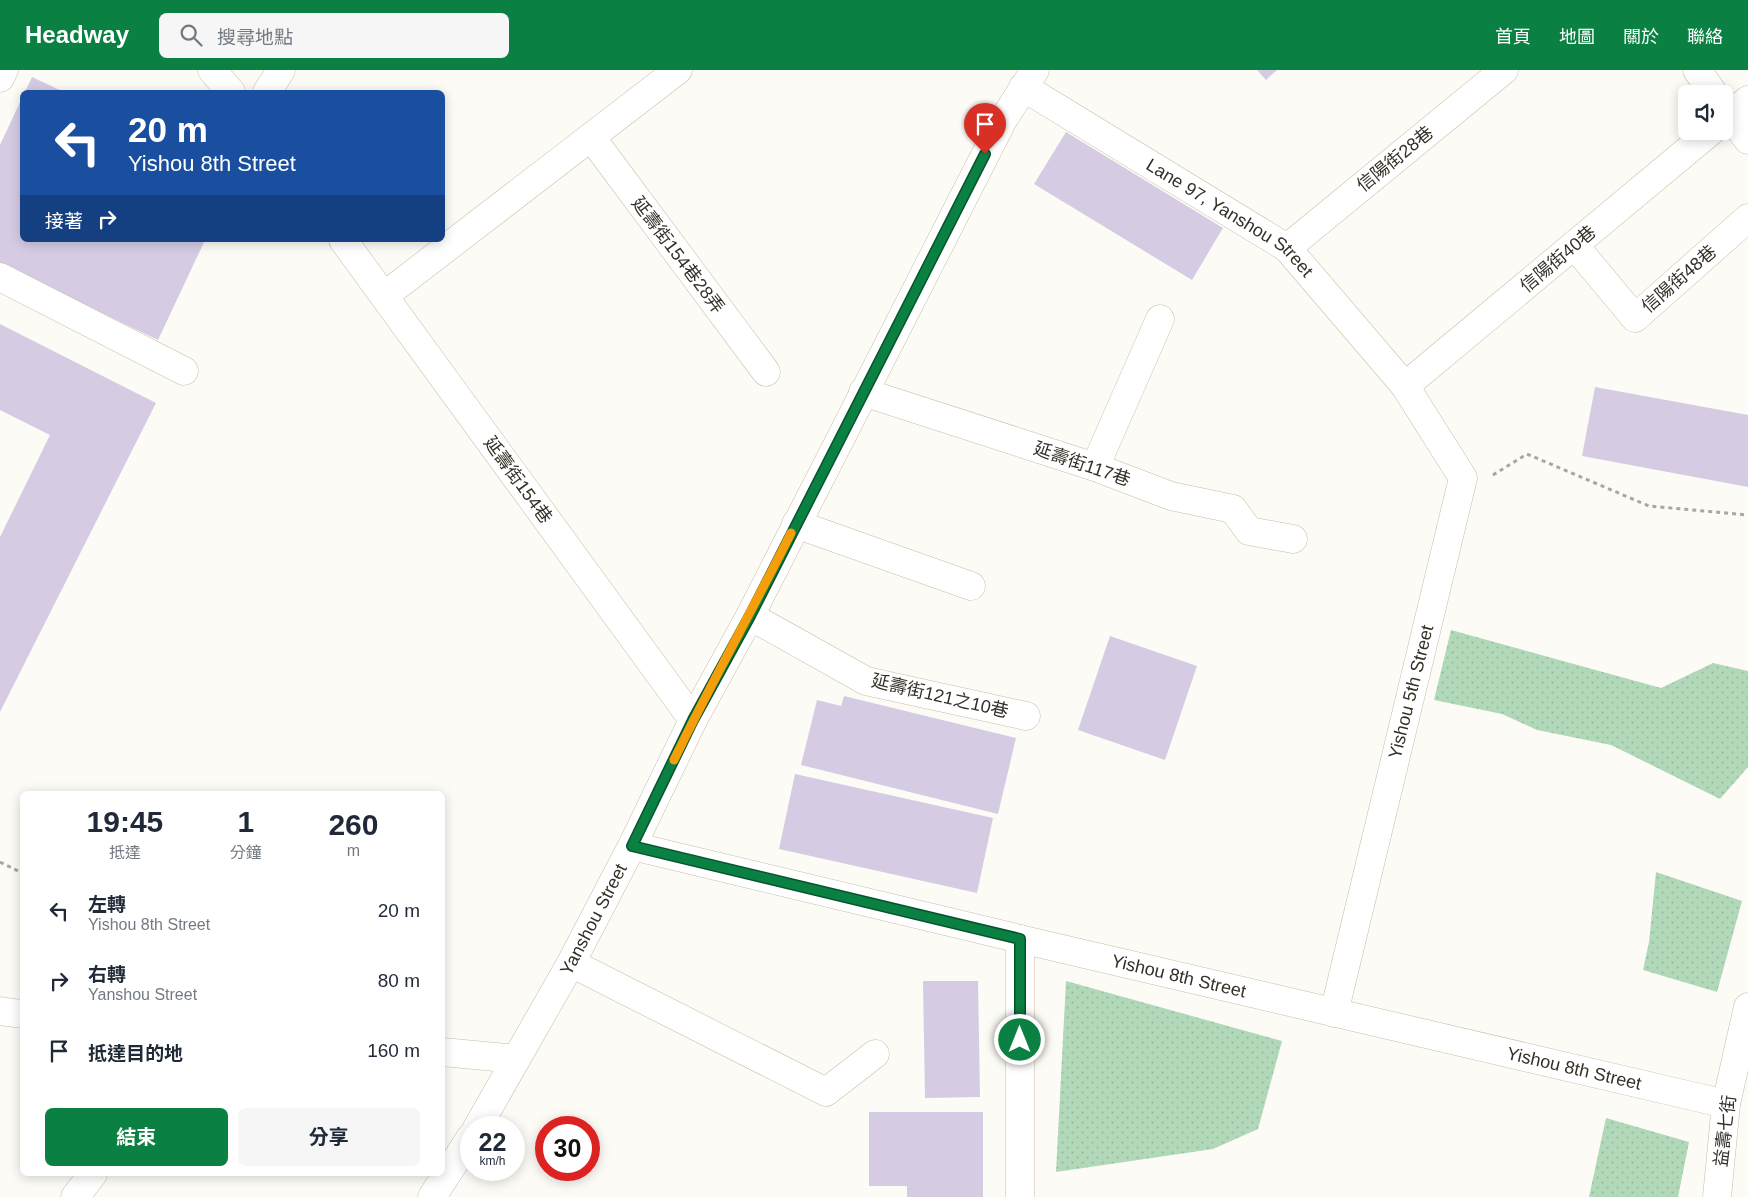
<!DOCTYPE html>
<html lang="zh-TW">
<head>
<meta charset="utf-8">
<style>
	body { margin:0; font-family:Arial,"Noto Sans TC",sans-serif; background:#f6f6f7; color:#1f2937; height:100vh; display:flex; flex-direction:column; font-size:19px; white-space:nowrap }
	* { box-sizing:border-box; margin:0 }
	p { font-size:16px; color:#747a83 }
	.icon { flex:none; width:28px; height:28px; fill:none; stroke:currentColor; stroke-width:2; stroke-linecap:round; stroke-linejoin:round }
	.map { position:relative; flex:1; overflow:hidden }
	.drawer { position:absolute; left:20px; top:721px; width:425px; height:385px; display:flex; flex-direction:column; background:#fff; border-radius:8px; box-shadow:0 2px 12px #0003 }
	.drawer>* { flex:none }
	.banner { position:absolute; left:20px; top:20px; width:425px; height:152px; border-radius:8px; box-shadow:0 2px 12px #0003; background:#1a4fa0; color:#fff; overflow:hidden }
	.buttons { position:absolute; left:1678px; top:15px; display:grid; gap:10px }
	.buttons a { display:grid; place-items:center; width:55px; height:55px; border-radius:8px; background:#fff; box-shadow:0 2px 12px #0003; font-size:25px }
	.speed { position:absolute; left:460px; top:1046px; display:flex; gap:10px; font-size:25px; font-weight:700; text-align:center }
	.speed>* { display:grid; place-content:center; width:65px; height:65px; border-radius:50%; background:#fff; box-shadow:0 2px 12px #0003; line-height:1 }
	.speed small { font-size:12px; font-weight:400 }
	.speed .limit { border:8px solid #d22; background:#fff; color:#111 }
	.pin { position:absolute; display:grid; place-items:center; width:42px; height:42px; color:#fff; margin:-51px -21px; border-radius:50% 50% 50% 0; rotate:-45deg; box-shadow:0 0 5px #0007 }
	.pin .icon { rotate:45deg }
	.me { position:absolute; width:55px; margin:-28px; rotate:0deg; stroke-linejoin:round; filter:drop-shadow(0 0 4px #0008) }
	.turn { display:flex; align-items:center; gap:18px; height:105px; padding:0 25px; font-size:22px }
	.turn .icon { width:65px; height:65px; stroke-width:2.5 }
	.turn b { display:block; font-size:35px; line-height:42px }
	.then { display:flex; align-items:center; height:48px; padding:0 25px; background:#0003; gap:10px; font-size:19px }
	.eta { display:flex; justify-content:space-evenly; align-items:center; height:85px; text-align:center }
	.eta b { font-size:30px; font-weight:700; line-height:35px }
	.primary-button { display:flex; gap:10px; margin-top:auto; padding:10px 25px }
	.primary-button a { flex:1; height:58px; border-radius:8px; background:#0b8043; color:#fff; font-size:20px; font-weight:700; line-height:58px; text-align:center }
	.primary-button a+a { background:#f6f6f7; color:#1f2937 }
	ul { padding:0; list-style:none }
	li { display:flex; align-items:center; gap:15px; height:70px; padding:0 25px }
	li div { flex:1 }
	li b { display:block; font-size:19px }
	li em { font-style:normal }
	header { display:flex; align-items:center; gap:30px; box-sizing:border-box; height:70px; padding:0 25px; background:#0b8043; color:#fff }
	header strong { font-size:24px }
	nav { display:flex; gap:28px; margin-inline-start:auto; font-size:18px }
	.search { width:350px; height:45px; background:#f6f6f7; display:flex; align-items:center; gap:12px; box-sizing:border-box; padding:0 18px; border-radius:8px; color:#747a83; font-size:19px }
	.map>svg:first-child { display:block }
	.park { fill:url(#park-dots) }
	.building { fill:#d5cce4 }
	.lines { fill:none; stroke-linecap:round; stroke-linejoin:round }
	.minor-casing { stroke:#cabda6; stroke-width:29 }
	.path { stroke:#aaa6a0; stroke-width:3; stroke-dasharray:4 4; stroke-linecap:butt }
	.minor { stroke:#fff; stroke-width:28 }
	.route-casing { stroke:#07532c; stroke-width:12 }
	.route { stroke:#0b8043; stroke-width:9 }
	.slow { stroke:#f59e0b; stroke-width:9 }
	.labels { text-anchor:middle; stroke-width:5; stroke-linejoin:round; paint-order:stroke }
	.street-label { font-size:18px; fill:#353027; stroke:#fff }
</style>
</head>
<body>
<header>
<strong>Headway</strong>
<div class="search"><svg class="icon" aria-label="search" viewBox="0 0 24 24"><circle cx="10" cy="10" r="6"/><path d="M15 15l6 6"/></svg>搜尋地點</div>
<nav><a>首頁</a><a>地圖</a><a>關於</a><a>聯絡</a></nav>
</header>
<div class="map">
<svg width="1748" height="1127" viewBox="0 0 1748 1127">
	<defs>
		<pattern id="park-dots" width="8" height="8" patternUnits="userSpaceOnUse" patternTransform="scale(1.25)"><rect width="8" height="8" fill="#b1d9b9"/><path d="M2 2h.1M6 6h.1" fill="none" stroke="#99bb9f" stroke-width="1.8" stroke-linecap="round"/></pattern>
	</defs>
	<rect width="100%" height="100%" fill="#fdfbf6"/>
	<!-- park -->
	<g class="park">
		<path d="M1451,560L1661,618L1713,593L1748,601V697L1720,729L1611,675L1537,660L1502,644L1434,630Z"/>
		<path d="M1656,802L1742,831L1717,922L1643,900L1649,872Z"/>
		<path d="M1066,911L1282,971L1258,1059L1213,1079L1056,1102Z"/>
		<path d="M1606,1048L1689,1072L1678,1127H1589Z"/>
	</g>
	<!-- building -->
	<g class="building">
		<path d="M1257,0H1277L1266,10Z"/>
		<path d="M32,7L64,22H25Z"/>
		<path d="M22,28V170H205L158,270L0,194V75Z"/>
		<path d="M1066,62L1223,158L1192,210L1034,114Z"/>
		<path d="M0,254L156,333L0,642V467L50,365L0,340Z"/>
		<path d="M1595,317L1748,345V417L1582,386Z"/>
		<path d="M1110,566L1197,596L1165,690L1078,660Z"/>
		<path d="M844,626L1016,668L998,744L801,695L817,630L841,636Z"/>
		<path d="M795,704L993,748L977,823L779,779Z"/>
		<path d="M923,911H978L980,1027L925,1028Z"/>
		<path d="M869,1042H983V1127H907V1116H869Z"/>
	</g>
	<g class="lines">
		<defs>
			<g id="minor">
				<path d="M212,0L231,22"/>
				<path d="M1697,0L1714,24"/>
				<path d="M0,8L4,0"/>
				<path id="s1" d="M1023,17L1287,178L1405,316L1463,408L1334,943"/>
				<path d="M267,22L281,0"/>
				<path d="M1724,38L1748,70"/>
				<path d="M1724,50L1748,30"/>
				<path d="M591,67L766,302"/>
				<path d="M343,170L693,650"/>
				<path d="M1574,175L1635,248L1748,148"/>
				<path d="M1287,178L1504,0"/>
				<path d="M0,207L184,301"/>
				<path d="M384,226L678,0"/>
				<path d="M1405,316L1711,61"/>
				<path d="M863,322L1095,397L1171,426L1233,439L1249,461L1293,469"/>
				<path d="M1095,397L1160,249"/>
				<path d="M796,454L971,516"/>
				<path d="M750,546L866,611L1026,646"/>
				<path id="s2" d="M632,776L1020,869L1726,1034"/>
				<path d="M1020,869V1127"/>
				<path d="M571,893L826,1022L875,984"/>
				<path d="M0,941L22,944"/>
				<path d="M442,982L516,989"/>
				<path id="s3" d="M477,1058L571,893L632,776L693,650L750,546L1003,50L1035,0"/>
				<path d="M75,1127L93,1104"/>
				<path d="M432,1127L471,1067"/>
				<path d="M1717,1127L1726,1034L1748,937"/>
			</g>
		</defs>
		<!-- minor casing -->
		<use href="#minor" class="minor-casing"/>
		<!-- path -->
		<g class="path">
			<path d="M1493,405L1527,384L1649,436L1748,445"/>
			<path d="M0,792L22,803"/>
		</g>
		<!-- minor -->
		<use href="#minor" class="minor"/>
	</g>
	<g class="lines">
		<defs>
			<path id="route" d="M985,84L750,546L693,650L632,776L1020,869V970"/>
		</defs>
		<!-- route casing -->
		<use href="#route" class="route-casing"/>
		<!-- route -->
		<use href="#route" class="route"/>
		<!-- slow -->
		<path class="slow" d="M674,690C711,613 753,539 791,463"/>
	</g>
	<g class="labels">
		<!-- street labels -->
		<g class="street-label">
			<text transform="translate(1395 89) rotate(-39)" y="6">信陽街28巷</text>
			<text dy="6" stroke="none"><textPath href="#s1" startOffset="245">Lane 97, Yanshou Street</textPath></text>
			<text transform="translate(678 185) rotate(53)" y="6">延壽街154巷28弄</text>
			<text transform="translate(1558 189) rotate(-40)" y="6">信陽街40巷</text>
			<text transform="translate(1679 209) rotate(-41)" y="6">信陽街48巷</text>
			<text transform="translate(1082 394) rotate(19)" y="6">延壽街117巷</text>
			<text transform="translate(518 410) rotate(54)" y="6">延壽街154巷</text>
			<text transform="translate(1411 622) rotate(-76)" y="6">Yishou 5th Street</text>
			<text transform="translate(940 626) rotate(13)" y="6">延壽街121之10巷</text>
			<text dy="6" stroke="none"><textPath href="#s3" startOffset="239">Yanshou Street</textPath></text>
			<text dy="6" stroke="none"><textPath href="#s2" startOffset="562">Yishou 8th Street</textPath></text>
			<text dy="6" stroke="none"><textPath href="#s2" startOffset="968">Yishou 8th Street</textPath></text>
			<text transform="translate(1725 1061) rotate(-83)" y="6">益壽七街</text>
		</g>
	</g>
</svg>
<div class="buttons">
<a><svg class="icon" aria-label="sound" viewBox="0 0 24 24"><path d="M4 9h4l5-4v14l-5-4H4zM17 9q2 3 0 6"/></svg></a>
</div>
<div class="speed"><div>22<small>km/h</small></div><div class="limit">30</div></div>
<div class="pin" style="left:985px;top:84px;background:#d93025"><svg class="icon" aria-label="arrive" viewBox="0 0 24 24"><path d="M6 21V4h12l-3 4 3 4H6"/></svg></div>
<svg class="me" style="left:1020px;top:970px" viewBox="-20 -20 40 40"><circle r="17" fill="#0b8043" stroke="#fff" stroke-width="3"/><path d="M0-11L8 9 0 5-8 9z" fill="#fff"/></svg>
<div class="banner">
<div class="turn"><svg class="icon" aria-label="left" viewBox="0 0 24 24"><path d="M17 20v-9H6M10 6l-5 5 5 5"/></svg><div><b>20 m</b>Yishou 8th Street</div></div>
<div class="then">接著<svg class="icon" aria-label="right" viewBox="0 0 24 24"><path d="M7 20v-9h11M14 6l5 5-5 5"/></svg></div>
</div>
<section class="drawer">
<div class="eta">
<div><b>19:45</b><p>抵達</p></div>
<div><b>1</b><p>分鐘</p></div>
<div><b>260</b><p>m</p></div>
</div>
<ul>
<li><svg class="icon" aria-label="left" viewBox="0 0 24 24"><path d="M17 20v-9H6M10 6l-5 5 5 5"/></svg><div><b>左轉</b><p>Yishou 8th Street</p></div><em>20 m</em></li>
<li><svg class="icon" aria-label="right" viewBox="0 0 24 24"><path d="M7 20v-9h11M14 6l5 5-5 5"/></svg><div><b>右轉</b><p>Yanshou Street</p></div><em>80 m</em></li>
<li><svg class="icon" aria-label="arrive" viewBox="0 0 24 24"><path d="M6 21V4h12l-3 4 3 4H6"/></svg><div><b>抵達目的地</b></div><em>160 m</em></li>
</ul>
<div class="primary-button"><a>結束</a><a>分享</a></div>
</section>
</div>
</body>
</html>
